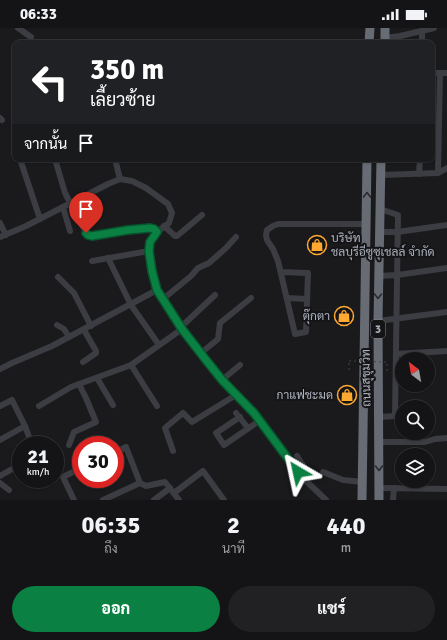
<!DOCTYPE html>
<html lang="th">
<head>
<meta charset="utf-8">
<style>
	body { margin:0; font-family:Signika,Sarabun,sans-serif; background:#212123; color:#f1f3f6; height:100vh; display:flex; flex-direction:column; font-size:15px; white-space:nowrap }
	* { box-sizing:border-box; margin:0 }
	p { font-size:13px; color:#9d9ea1 }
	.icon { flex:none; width:22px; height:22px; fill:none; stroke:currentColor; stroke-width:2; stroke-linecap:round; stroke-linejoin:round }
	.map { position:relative; height:472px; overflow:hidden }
	.panel { display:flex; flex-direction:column; background:#141416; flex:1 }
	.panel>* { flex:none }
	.guide { position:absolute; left:12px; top:12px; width:423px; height:122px; border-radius:8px; box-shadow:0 1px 3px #0004,0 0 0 1px #333335; background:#202124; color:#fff; overflow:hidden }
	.needle { width:26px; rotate:329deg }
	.tools { position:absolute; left:395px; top:324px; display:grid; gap:8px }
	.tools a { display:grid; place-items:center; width:40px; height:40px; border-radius:50%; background:#141416; box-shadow:0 1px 3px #0004,0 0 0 1px #333335; font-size:20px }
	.speed { position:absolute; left:12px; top:408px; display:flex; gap:8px; font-size:20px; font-weight:700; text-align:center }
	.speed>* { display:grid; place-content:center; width:52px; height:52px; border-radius:50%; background:#141416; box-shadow:0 1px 3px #0004,0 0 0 1px #333335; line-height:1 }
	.speed small { font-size:10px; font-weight:400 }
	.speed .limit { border:6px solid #d22; background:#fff; color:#111 }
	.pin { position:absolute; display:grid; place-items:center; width:34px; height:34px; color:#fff; margin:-41px -17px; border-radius:50% 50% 50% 0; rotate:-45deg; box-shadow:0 0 4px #0007 }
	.pin .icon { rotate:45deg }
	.me { position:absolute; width:44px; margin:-22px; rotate:324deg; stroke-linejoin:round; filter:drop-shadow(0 0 3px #0008) }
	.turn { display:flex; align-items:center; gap:14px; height:84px; padding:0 12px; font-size:18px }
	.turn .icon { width:52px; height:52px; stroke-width:2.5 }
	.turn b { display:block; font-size:28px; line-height:34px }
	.then { display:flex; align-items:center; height:38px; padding:0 12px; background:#0003; gap:8px; font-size:15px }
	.eta { display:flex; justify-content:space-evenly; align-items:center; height:68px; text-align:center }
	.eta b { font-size:24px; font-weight:800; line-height:28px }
	.button { display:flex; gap:8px; margin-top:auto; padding:8px 12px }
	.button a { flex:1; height:46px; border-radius:24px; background:#0b8043; color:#fff; font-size:16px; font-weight:800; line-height:46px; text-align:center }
	.button a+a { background:#212123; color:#f1f3f6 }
	.status { display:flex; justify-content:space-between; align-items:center; height:28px; padding:0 20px; background:#141416; direction:ltr }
	.status svg { height:11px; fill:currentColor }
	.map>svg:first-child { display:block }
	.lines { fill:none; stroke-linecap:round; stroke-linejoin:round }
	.path { stroke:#414449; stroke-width:1; stroke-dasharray:2 3; stroke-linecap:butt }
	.minor { stroke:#3b3d42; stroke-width:6 }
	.highway { stroke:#666b74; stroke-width:9 }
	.path-bridge { stroke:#414449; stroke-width:1; stroke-dasharray:2 3; stroke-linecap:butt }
	.oneway { stroke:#292a2f }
	.route-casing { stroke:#07532c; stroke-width:10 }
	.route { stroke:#0b8043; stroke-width:7 }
	.labels { text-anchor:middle; stroke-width:4; stroke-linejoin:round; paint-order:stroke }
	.shield { fill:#151518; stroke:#7f838c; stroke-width:1 }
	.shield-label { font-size:11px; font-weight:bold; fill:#acb2bd }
	.poi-label { font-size:12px; fill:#acb2bd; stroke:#151518; text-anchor:end }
	.street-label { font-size:12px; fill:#acb2bd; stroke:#151518 }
</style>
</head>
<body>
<div class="status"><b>06:33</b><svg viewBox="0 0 49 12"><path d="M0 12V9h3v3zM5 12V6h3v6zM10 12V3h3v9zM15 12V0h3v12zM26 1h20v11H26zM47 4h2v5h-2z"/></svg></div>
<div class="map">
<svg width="447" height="472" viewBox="0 0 447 472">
	<rect width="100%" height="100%" fill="#1a1a1d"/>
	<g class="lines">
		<!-- path -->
		<g class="path">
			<path d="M349,342V333"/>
			<path d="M387,343V334"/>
		</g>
		<!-- minor -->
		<g class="minor">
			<path d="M18,0L31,9"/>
			<path d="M422,3V15"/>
			<path d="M385,10L400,8L434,0"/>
			<path d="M432,45H447"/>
			<path d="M0,90L2,92"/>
			<path d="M20,131L40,191"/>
			<path d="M55,131L65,165L84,201L88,207L92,208L129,202L150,200L154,201L157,204"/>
			<path d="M115,131L120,151"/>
			<path d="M438,145L440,45"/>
			<path d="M419,146L420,131"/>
			<path d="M381,147L438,145L447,140"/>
			<path d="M63,179L70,203"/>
			<path d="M0,195L6,207"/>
			<path d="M164,198L175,208H177L202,187"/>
			<path d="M379,204H397L447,197"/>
			<path d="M0,209L26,198L108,156L120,151L132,153L146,160L168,176L172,185L169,195L157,204L150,213L149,223L152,243L157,262L182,301L222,352L254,385L301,448L326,472"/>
			<path d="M108,230L131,277L159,317"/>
			<path d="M92,233L149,223"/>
			<path d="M281,244L308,245L306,304L295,306L278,233L273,221L267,212L266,207L267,202L273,198L278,196H366"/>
			<path d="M378,248L397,247L447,240"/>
			<path d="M58,249L74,265L91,298"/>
			<path d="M287,270L307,271"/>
			<path d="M163,271L191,248L198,240L209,235L226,220L236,209"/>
			<path d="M378,293L447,284"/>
			<path d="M57,297L64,301L69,309"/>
			<path d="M181,299L215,267"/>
			<path d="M201,325L218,311L220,295L251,270"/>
			<path d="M396,326L447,323"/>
			<path d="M83,334L96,325V323L84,302"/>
			<path d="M131,337L157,378"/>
			<path d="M0,341L12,335L52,318L157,262"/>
			<path d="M97,350L113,377"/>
			<path d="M222,352L240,337"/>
			<path d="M0,378L12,372L25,398L32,417"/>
			<path d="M39,378L71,359L131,337L182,301"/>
			<path d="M236,385L248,400"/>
			<path d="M240,389L216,405L224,417L259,393"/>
			<path d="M379,389L395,388L398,187L380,181"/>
			<path d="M0,412L25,398"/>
			<path d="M379,414H425L435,411L447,410"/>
			<path d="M69,417L74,404L96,394L86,370L79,356"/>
			<path d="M173,423L165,400L183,385L192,394L236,367"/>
			<path d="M115,425L126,419L140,455L146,458L165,454L179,472"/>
			<path d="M297,428L302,436L300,437"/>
			<path d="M302,436L306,441L307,454"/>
			<path d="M323,444L343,452L362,454"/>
			<path d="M0,448L21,436"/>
			<path d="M0,455L9,462"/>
			<path d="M380,460L447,461"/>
			<path d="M174,465L203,443L224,472"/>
			<path d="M74,472L63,449L81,440"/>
			<path d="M103,472L140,455"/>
			<path d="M154,472L170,460"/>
			<path d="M393,472L394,460"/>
		</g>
		<!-- highway -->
		<g class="highway">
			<path d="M369,15L370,0"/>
			<path d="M385,15V0"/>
			<path d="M362,472L367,131"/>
			<path d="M379,472L378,293L381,131"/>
		</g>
		<!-- path-bridge -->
		<path class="path-bridge" d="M349,333L387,334"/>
	</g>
	<!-- one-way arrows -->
	<defs><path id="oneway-chevron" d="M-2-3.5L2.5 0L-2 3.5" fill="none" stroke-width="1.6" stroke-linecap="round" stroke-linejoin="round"/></defs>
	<g class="oneway">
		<use href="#oneway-chevron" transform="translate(367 167) rotate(-89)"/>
		<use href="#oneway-chevron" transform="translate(378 268) rotate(91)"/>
		<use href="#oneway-chevron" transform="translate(379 440) rotate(89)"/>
	</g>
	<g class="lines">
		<defs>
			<path id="route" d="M86,205L88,207L92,208L128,202L150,200L154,201L157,204L150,214L149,223L152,243L157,262L182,301L206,332L222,352L254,385L298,444"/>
		</defs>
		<!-- route casing -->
		<use href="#route" class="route-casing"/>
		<!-- route -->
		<use href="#route" class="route"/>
	</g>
	<!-- icons -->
	<defs>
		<symbol id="shop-ring" viewBox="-11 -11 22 22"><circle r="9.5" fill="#151518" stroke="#ffa930" stroke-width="1.5"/><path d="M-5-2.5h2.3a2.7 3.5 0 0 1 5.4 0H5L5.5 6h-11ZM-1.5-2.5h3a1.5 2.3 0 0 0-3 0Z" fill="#ffa930"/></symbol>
	</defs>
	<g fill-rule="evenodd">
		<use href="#shop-ring" x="306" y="206" width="22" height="22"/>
		<use href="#shop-ring" x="333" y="277" width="22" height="22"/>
		<use href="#shop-ring" x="336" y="356" width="22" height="22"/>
	</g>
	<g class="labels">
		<!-- shield labels -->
		<rect class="shield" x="371" y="292" width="14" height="18" rx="3"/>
		<g class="shield-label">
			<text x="378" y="305">3</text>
		</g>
		<!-- poi labels -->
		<g class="poi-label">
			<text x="331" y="214" text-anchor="start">บริษัท<tspan x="331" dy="14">ชลบุรีอีซูซุเชลล์ จำกัด</tspan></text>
			<text x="330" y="292">ตุ๊กตา</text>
			<text x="333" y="371">กาแฟชะมด</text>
		</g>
		<!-- street labels -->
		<g class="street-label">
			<text transform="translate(366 350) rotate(-91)" y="4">ถนนสุขุมวิท</text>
		</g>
	</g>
</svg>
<div class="tools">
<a><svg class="needle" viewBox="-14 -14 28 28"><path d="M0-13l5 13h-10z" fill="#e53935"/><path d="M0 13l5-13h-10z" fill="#9d9ea1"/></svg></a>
<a><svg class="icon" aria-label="search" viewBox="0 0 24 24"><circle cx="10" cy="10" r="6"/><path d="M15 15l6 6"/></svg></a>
<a><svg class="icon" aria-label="layers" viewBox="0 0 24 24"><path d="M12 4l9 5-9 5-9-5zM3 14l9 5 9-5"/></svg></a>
</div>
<div class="speed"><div>21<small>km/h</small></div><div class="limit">30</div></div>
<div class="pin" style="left:86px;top:205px;background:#d93025"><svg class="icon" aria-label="arrive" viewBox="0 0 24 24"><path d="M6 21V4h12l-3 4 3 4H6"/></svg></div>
<svg class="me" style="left:298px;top:444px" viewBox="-20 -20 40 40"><path d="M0-17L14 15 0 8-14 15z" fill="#0b8043" stroke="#fff" stroke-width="4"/></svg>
<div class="guide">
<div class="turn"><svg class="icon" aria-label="left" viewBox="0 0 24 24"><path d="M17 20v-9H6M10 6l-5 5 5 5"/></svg><div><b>350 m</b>เลี้ยวซ้าย</div></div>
<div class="then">จากนั้น<svg class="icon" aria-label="arrive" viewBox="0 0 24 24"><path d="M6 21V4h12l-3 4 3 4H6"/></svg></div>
</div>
</div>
<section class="panel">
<div class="eta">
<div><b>06:35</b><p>ถึง</p></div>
<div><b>2</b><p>นาที</p></div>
<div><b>440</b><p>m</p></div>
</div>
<div class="button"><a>ออก</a><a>แชร์</a></div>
</section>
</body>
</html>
